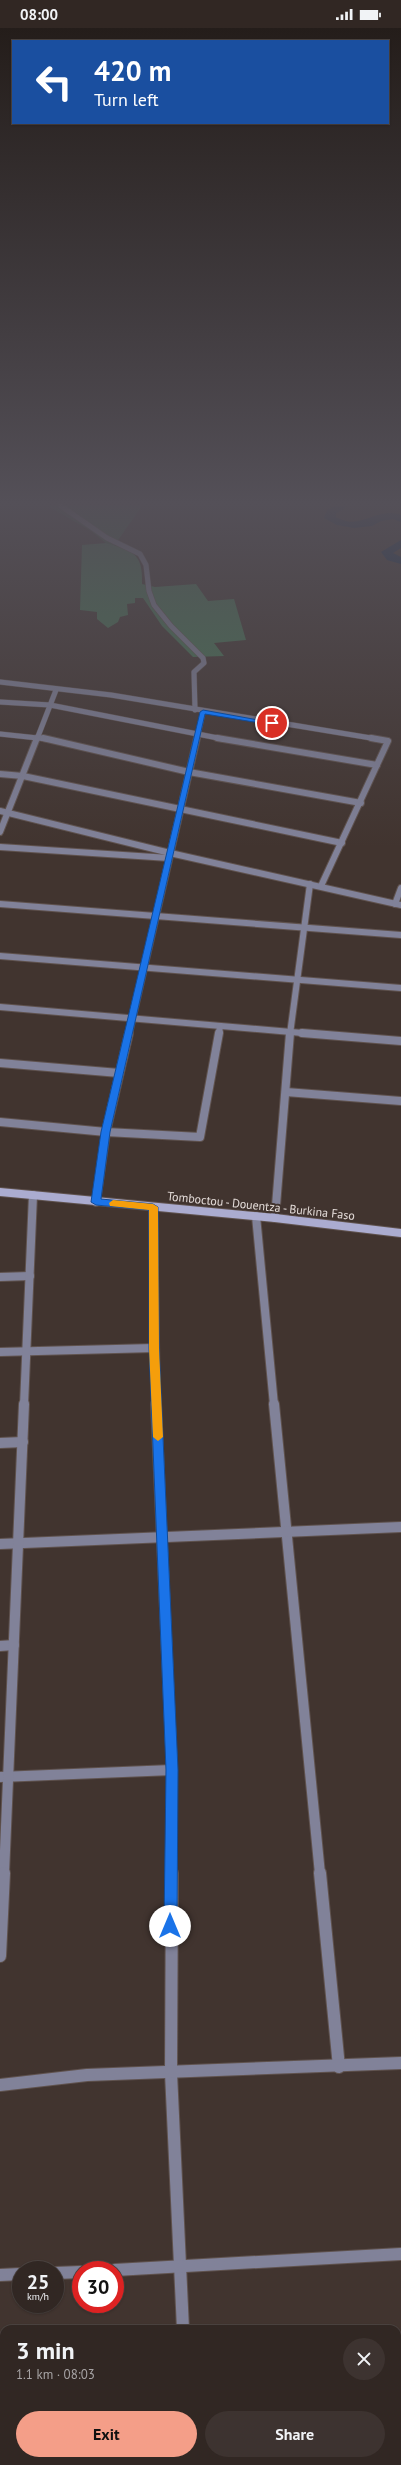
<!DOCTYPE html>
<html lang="en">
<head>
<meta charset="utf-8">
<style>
	body { margin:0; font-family:"PT Sans",sans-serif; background:#3d3330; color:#f1f3f6; height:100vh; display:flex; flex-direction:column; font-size:15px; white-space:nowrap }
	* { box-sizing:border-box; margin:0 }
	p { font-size:13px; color:#a8a5a6 }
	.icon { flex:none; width:22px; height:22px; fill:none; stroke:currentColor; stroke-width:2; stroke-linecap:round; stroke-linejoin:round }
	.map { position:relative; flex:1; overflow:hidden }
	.details { position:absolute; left:0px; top:2297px; width:401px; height:140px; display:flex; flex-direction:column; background:#312723; border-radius:12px 12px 0 0; box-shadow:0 1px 3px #0004,0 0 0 1px #4c4441 }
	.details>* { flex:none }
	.hud { position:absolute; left:12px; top:12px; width:377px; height:84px; border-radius:0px; box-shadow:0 1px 3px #0004,0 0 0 1px #4c4441; background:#1a4fa0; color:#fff; overflow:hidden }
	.speed { position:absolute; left:12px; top:2233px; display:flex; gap:8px; font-size:20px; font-weight:700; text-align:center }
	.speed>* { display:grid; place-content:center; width:52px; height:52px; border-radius:50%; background:#312723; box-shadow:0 1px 3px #0004,0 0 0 1px #4c4441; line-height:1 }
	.speed small { font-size:10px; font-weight:400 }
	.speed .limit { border:6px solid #d22; background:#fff; color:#111 }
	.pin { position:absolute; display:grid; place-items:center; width:34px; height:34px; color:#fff; margin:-17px; border:2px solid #fff; border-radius:50%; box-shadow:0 1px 4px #0007 }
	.me { position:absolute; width:44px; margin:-22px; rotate:0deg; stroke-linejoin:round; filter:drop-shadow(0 0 3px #0008) }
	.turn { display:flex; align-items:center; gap:14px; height:84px; padding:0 16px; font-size:18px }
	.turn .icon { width:52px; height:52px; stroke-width:2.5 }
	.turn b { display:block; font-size:28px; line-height:34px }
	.round { display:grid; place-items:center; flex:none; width:42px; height:42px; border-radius:21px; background:#3d3330 }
	.summary { display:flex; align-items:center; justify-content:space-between; height:68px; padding:0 16px }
	h1 { font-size:24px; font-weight:600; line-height:30px }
	.cta { display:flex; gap:8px; margin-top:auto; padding:8px 16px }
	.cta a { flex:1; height:46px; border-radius:24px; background:#f49e88; color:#111; font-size:16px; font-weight:600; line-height:46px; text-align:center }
	.cta a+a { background:#3d3330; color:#f1f3f6 }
	.status { display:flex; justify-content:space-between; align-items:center; height:28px; padding:0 20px; background:#312723; direction:ltr }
	.status svg { height:11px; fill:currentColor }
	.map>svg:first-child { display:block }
	.green { fill:#396144 }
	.forest { fill:#457452 }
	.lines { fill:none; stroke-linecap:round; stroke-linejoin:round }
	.river { fill:#082549; fill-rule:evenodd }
	.minor-far4-casing { stroke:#5f524e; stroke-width:6 }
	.minor-far3-casing { stroke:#5f524e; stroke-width:8 }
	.minor-far2-casing { stroke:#5f524e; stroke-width:10 }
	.minor-far1-casing { stroke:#5f524e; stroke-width:12 }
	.minor-casing { stroke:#5f524e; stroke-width:14 }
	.secondary-casing { stroke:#5f524e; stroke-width:10 }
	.minor-far4 { stroke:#818299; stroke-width:5 }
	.minor-far3 { stroke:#818299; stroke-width:6 }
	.minor-far2 { stroke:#818299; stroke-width:8 }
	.minor-far1 { stroke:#818299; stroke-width:10 }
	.minor { stroke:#818299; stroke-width:12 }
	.secondary { stroke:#abacd0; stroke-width:8 }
	.route { fill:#1a73e8; stroke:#114b97 }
	.slow { fill:#f59e0b }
	.labels { text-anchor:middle; stroke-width:4; stroke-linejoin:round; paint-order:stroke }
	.street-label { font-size:12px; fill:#e5ddda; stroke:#41342f }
</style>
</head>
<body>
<div class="status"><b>08:00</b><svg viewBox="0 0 49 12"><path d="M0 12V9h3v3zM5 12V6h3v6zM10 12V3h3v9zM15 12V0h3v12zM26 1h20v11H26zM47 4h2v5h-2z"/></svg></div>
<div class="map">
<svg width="401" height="2437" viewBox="0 0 401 2437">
	<rect width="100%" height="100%" fill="#41342f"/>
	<!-- green -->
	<path class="green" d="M48,478H142L114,518L106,515L91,503Z"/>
	<!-- forest -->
	<path class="forest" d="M106,515C134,523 143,526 142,556L155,559L196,556L208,573L234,571L246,612L214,615L224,628L193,629L162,598L143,570H135V575L127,576L128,587L120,589L118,594L108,600L97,591V584L80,582L82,517Z"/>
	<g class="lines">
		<!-- river -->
		<g class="river">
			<path d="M335,478H347L336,486V489C361,504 378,477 401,487V494L393,491L381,493L372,498L354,500L337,497L324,490L327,482Z"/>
			<path d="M401,512V520L393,525L401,529V536L387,532L381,524Z"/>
		</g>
		<defs>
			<g id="minor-far4">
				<path d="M61,478L107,510L140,526L146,537L149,563L154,577L171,598L203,630L204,635L194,644L195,682"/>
				<path d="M0,654L111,667L377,711"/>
				<path d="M0,674L50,677L223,711"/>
				<path d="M0,706L47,711"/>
				<path d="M37,711L56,662"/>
				<path d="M197,711L203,684"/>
			</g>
			<g id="minor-far3">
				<path d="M43,710L189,744L361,775"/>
				<path d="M217,710L377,737"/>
				<path d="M0,746L23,748L342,815"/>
				<path d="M0,783L170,825L401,877"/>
				<path d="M0,804L37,710"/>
				<path d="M0,819L169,830"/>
				<path d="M321,858L388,713L371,710"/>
				<path d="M0,876L401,907"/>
				<path d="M395,876L401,860"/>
				<path d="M0,928L401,960"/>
				<path d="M0,979L314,1006"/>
				<path d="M129,1006L197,710"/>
				<path d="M219,1006L220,998"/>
				<path d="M290,1006L310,856"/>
			</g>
			<g id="minor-far2">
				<path d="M302,1005L401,1013"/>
				<path d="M0,1035L119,1045"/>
				<path d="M286,1064L401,1073"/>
				<path d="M0,1094L106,1104L200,1109L219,1005"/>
				<path d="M96,1174L106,1104L129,1005"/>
				<path d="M153,1179L156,1377"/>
				<path d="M256,1188L274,1377"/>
				<path d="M275,1190L290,1005"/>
				<path d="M0,1249L30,1248"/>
				<path d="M0,1324L154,1320"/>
				<path d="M24,1377L33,1167"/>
			</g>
			<g id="minor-far1">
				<path d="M156,1376L172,1742V1846"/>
				<path d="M274,1376L320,1846"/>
				<path d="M0,1415L23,1414"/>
				<path d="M0,1516L401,1499"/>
				<path d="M0,1618L14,1617"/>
				<path d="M0,1749L172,1742"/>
				<path d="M4,1846L24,1376"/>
			</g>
			<g id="minor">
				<path d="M172,1845L171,2045L183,2301"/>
				<path d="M320,1845L339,2039"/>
				<path d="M0,1928L4,1845"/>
				<path d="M0,2057L87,2047L401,2035"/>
				<path d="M115,2242L401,2226"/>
				<path d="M55,2245L81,2244"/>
				<path d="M0,2247L21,2246"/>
				<path d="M187,2433V2437"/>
			</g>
			<path id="secondary" d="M0,1164L275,1190L401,1205"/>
		</defs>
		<!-- minor-far4 casing -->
		<use href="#minor-far4" class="minor-far4-casing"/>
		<!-- minor-far3 casing -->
		<use href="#minor-far3" class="minor-far3-casing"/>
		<!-- minor-far2 casing -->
		<use href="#minor-far2" class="minor-far2-casing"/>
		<!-- minor-far1 casing -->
		<use href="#minor-far1" class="minor-far1-casing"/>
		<!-- minor casing -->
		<use href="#minor" class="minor-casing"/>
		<!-- secondary casing -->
		<use href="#secondary" class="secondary-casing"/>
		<!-- minor-far4 -->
		<use href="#minor-far4" class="minor-far4"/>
		<!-- minor-far3 -->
		<use href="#minor-far3" class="minor-far3"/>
		<!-- minor-far2 -->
		<use href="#minor-far2" class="minor-far2"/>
		<!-- minor-far1 -->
		<use href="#minor-far1" class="minor-far1"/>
		<!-- minor -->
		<use href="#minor" class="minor"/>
		<!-- secondary -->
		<use href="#secondary" class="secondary"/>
	</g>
	<!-- sky -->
	<linearGradient id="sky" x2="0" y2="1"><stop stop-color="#241d1a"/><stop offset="0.58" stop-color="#545058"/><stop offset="1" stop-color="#545058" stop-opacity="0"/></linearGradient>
	<rect width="401" height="819" fill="url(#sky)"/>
	<!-- route -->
	<path class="route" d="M203,682L275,695L272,697L205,686L110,1104L101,1171L153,1176L158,1179L159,1320L178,1742L177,1898L175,1903L170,1905L166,1903L164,1898L166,1742L149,1320V1182L96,1177L91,1174L101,1104L200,684Z"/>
	<!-- slow -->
	<path class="slow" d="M113,1172L153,1176L158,1179L159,1320L163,1409L158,1413L153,1409L149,1320V1182L110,1178L109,1175Z"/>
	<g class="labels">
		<!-- street labels -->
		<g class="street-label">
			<text transform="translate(261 1178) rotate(6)" y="4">Tomboctou - Douentza - Burkina Faso</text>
		</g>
	</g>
</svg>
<div class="speed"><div>25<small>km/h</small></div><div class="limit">30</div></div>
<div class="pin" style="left:272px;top:695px;background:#d93025"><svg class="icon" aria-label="arrive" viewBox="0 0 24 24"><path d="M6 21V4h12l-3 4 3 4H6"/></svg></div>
<svg class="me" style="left:170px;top:1898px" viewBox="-20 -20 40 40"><circle r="19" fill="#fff"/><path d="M0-13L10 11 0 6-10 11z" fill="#1a73e8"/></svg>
<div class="hud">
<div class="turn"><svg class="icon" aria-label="left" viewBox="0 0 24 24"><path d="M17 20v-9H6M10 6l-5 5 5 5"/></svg><div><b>420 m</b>Turn left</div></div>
</div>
<section class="details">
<div class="summary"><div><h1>3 min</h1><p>1.1 km · 08:03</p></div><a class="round"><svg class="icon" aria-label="close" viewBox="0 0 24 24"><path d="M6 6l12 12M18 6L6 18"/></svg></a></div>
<div class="cta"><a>Exit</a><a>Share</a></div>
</section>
</div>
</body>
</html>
